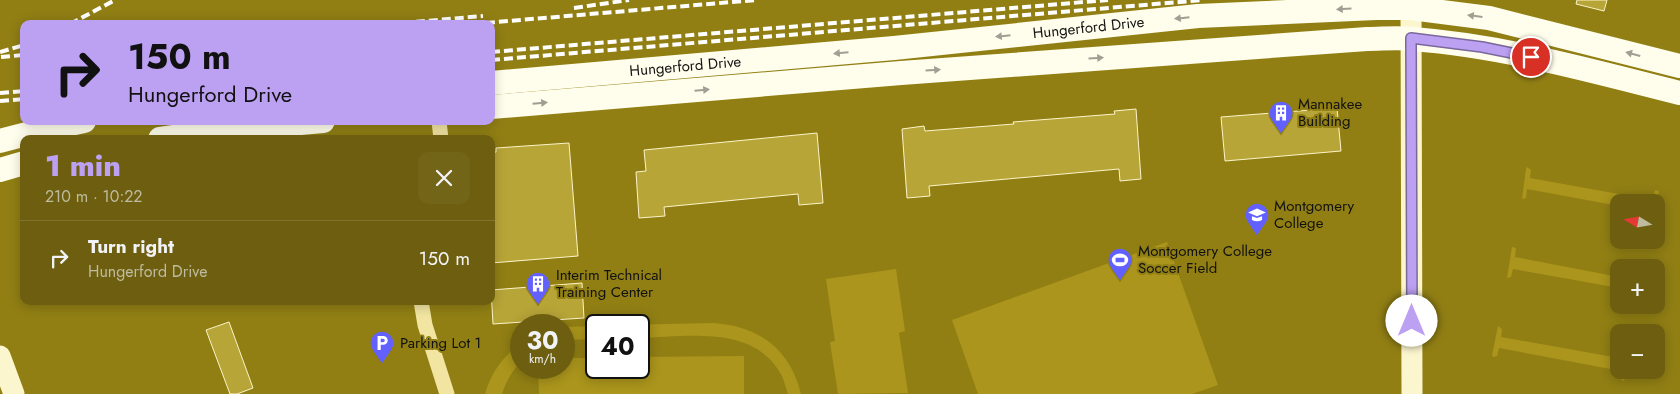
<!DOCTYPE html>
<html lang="en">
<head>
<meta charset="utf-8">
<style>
	body { margin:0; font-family:Jost,sans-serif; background:#726518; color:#f1f3f6; height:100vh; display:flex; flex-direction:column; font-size:19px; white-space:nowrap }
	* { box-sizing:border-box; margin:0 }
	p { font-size:16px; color:#bfbb9e }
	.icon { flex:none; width:28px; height:28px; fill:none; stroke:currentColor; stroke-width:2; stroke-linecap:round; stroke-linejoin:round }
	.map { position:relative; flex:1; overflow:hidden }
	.sheet { position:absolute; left:20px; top:135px; width:475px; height:170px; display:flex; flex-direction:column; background:#6d5f0f; border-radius:10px; box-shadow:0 2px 12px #0003 }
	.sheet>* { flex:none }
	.top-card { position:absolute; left:20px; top:20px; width:475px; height:105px; border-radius:10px; box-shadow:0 2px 12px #0003; background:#bca0f2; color:#111; overflow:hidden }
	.needle { width:32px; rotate:281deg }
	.controls { position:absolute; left:1610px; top:194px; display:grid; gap:10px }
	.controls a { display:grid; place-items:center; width:55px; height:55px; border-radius:10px; background:#6d5f0f; box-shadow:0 2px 12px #0003; font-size:25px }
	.speed { position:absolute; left:510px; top:314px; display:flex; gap:10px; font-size:25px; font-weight:700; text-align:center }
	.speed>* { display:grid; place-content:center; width:65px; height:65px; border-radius:50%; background:#6d5f0f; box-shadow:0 2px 12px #0003; line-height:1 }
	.speed small { font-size:12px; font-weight:400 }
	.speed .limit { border:2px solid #111; border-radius:8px; background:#fff; color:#111 }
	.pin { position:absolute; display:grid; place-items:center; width:42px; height:42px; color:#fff; margin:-21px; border:2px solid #fff; border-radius:50%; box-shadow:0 1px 5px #0007 }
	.me { position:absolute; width:55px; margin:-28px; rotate:0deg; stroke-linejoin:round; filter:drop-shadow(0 0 4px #0008) }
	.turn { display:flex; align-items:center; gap:18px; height:105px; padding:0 25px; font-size:22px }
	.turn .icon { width:65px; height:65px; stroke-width:2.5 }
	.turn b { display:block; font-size:35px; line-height:42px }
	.round { display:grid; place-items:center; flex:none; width:52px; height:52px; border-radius:10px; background:#726518 }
	.overview { display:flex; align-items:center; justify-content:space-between; height:85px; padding:0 25px }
	h1 { font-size:30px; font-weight:800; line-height:38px; color:#bca0f2 }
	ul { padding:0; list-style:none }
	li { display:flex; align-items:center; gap:15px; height:75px; padding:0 25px; border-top:1px solid #7f742f }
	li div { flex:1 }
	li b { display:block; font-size:19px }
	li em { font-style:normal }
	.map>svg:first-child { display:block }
	.green { fill:#ab951c }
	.building { fill:#b8a538; stroke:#fcf4c8 }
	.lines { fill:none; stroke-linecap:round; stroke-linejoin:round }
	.street { stroke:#f1e5a1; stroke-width:15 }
	.secondary { stroke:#fcf6cf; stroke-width:21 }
	.primary { stroke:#fffdeb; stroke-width:24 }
	.rail { stroke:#fff; stroke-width:4; stroke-dasharray:9 4; stroke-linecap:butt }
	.oneway { fill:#a09f94 }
	.route-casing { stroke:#7a689d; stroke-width:12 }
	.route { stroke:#bca0f2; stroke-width:9 }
	.labels { text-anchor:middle; stroke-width:4; stroke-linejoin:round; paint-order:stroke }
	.street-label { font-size:15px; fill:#111; stroke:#917f14 }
	.poi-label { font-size:15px; fill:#111; stroke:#917f14; text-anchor:start }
</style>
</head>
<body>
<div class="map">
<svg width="1680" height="394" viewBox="0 0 1680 394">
	<rect width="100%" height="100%" fill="#917f14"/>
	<!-- green -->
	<g class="green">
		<path d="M1527,167L1531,170L1530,178L1652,200L1655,190L1659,191L1656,210V202H1619V206L1527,189L1526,198L1522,199L1526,169Z"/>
		<path d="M1167,242L1218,385L1192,394H978L952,320Z"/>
		<path d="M1512,247L1516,248L1515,257L1619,277V288L1513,269L1511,277L1507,278Z"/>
		<path d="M896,269L905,331L899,333L908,393L838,394L830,342L835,341L826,279Z"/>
		<path d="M713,323C759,326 790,349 801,394H788C786,388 784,381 782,376C755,324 687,337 639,338V325H623Z"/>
		<path d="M596,326V339L564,340V327Z"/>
		<path d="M1498,326L1502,329L1501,337L1619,358V370H1627L1624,381L1620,379L1621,371L1499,348L1497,356L1493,357L1492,355Z"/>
		<path d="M521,342V362C512,371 506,381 502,394H485C492,370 503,358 521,342Z"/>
		<path d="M744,356V394H539L538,368H564V358H596V368H639V357Z"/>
	</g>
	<!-- building -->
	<g class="building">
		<path d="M1577,0H1607L1604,11L1576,4Z"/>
		<path d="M1337,108L1341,151L1225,161L1221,117Z"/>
		<path d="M1136,109L1141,179L1120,181L1119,169L929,186L930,196L907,198L902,129L924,126L925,131L1014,124L1013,122L1115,114L1114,111Z"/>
		<path d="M817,133L823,203L799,205L798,194L664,207L665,216L639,218L636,172L646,171L644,150Z"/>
		<path d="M569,143L578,256L491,263V153L496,152V148Z"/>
		<path d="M582,283L584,318L493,324L491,290Z"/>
		<path d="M229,322L253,388L237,394H230L206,330Z"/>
	</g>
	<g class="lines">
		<!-- street -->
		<g class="street">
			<path d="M439,121L441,139"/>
			<path d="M421,301L425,325L447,394"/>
		</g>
		<!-- secondary -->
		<g class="secondary">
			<path d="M1411,8L1412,394"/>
			<path d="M0,356L14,394"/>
		</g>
		<!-- primary -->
		<g class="primary">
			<path id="s1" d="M491,83L894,48L1198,16L1376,8H1411L1489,18L1680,66"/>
			<path d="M491,107L901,73L1367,39C1382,39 1398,37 1413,39C1504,46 1592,71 1680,93"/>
			<path d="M160,139L222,130L323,121"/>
			<path d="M0,141L38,131L84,121"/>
			<path d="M0,170L24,163"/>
		</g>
		<!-- rail -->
		<g class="rail">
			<path d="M574,8L629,0"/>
			<path d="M70,24L115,0"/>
			<path d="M390,24L483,16"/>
			<path d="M473,24L756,0"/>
			<path d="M0,52L24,45"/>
			<path d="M491,52L1108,0"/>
			<path d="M1,57L24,55"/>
			<path d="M491,60L1203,0"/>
			<path d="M0,93L24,91"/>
			<path d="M0,101L24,99"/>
		</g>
	</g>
	<!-- one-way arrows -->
	<defs><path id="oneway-solid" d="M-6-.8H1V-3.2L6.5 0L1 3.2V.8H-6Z" transform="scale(1.25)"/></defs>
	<g class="oneway">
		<use href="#oneway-solid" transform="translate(1344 9) rotate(177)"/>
		<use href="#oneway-solid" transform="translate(1475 16) rotate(-173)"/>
		<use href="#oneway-solid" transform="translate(1182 18) rotate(174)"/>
		<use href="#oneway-solid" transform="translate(1003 36) rotate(174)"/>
		<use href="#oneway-solid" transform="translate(841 53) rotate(175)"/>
		<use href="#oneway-solid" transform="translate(1633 54) rotate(-165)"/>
		<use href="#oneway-solid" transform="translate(1096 58) rotate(-4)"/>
		<use href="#oneway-solid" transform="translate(933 70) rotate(-4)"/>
		<use href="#oneway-solid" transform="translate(702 90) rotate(-5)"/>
		<use href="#oneway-solid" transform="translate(540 103) rotate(-5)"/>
	</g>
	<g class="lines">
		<defs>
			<path id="route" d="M1412,321L1411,38L1482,47L1531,57"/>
		</defs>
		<!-- route casing -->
		<use href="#route" class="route-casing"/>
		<!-- route -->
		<use href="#route" class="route"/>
	</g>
	<!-- icons -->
	<defs>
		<symbol id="building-pin" viewBox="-11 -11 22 30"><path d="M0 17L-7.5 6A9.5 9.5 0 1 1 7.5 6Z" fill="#6261ff" stroke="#917f14"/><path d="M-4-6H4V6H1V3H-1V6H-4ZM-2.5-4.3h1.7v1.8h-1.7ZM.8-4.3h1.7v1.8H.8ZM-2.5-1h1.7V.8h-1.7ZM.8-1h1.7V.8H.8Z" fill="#fff"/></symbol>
		<symbol id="university-pin" viewBox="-11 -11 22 30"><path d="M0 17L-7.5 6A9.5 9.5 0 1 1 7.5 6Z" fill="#6261ff" stroke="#917f14"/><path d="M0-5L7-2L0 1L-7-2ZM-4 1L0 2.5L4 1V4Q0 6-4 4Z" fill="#fff"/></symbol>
		<symbol id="stadium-pin" viewBox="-11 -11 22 30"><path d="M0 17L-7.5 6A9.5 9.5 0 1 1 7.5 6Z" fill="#6261ff" stroke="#917f14"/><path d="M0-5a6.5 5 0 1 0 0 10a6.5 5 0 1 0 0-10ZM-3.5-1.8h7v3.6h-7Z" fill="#fff"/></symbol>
		<symbol id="parking-pin" viewBox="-11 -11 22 30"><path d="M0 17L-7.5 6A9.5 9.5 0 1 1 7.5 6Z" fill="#6261ff" stroke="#917f14"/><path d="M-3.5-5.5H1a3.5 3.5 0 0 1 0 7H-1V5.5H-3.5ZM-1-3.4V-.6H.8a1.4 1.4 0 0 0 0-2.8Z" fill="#fff"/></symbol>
	</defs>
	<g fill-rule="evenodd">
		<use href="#building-pin" x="1267" y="99" width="28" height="38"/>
		<use href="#university-pin" x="1243" y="201" width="28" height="38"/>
		<use href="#stadium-pin" x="1106" y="246" width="28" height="38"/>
		<use href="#building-pin" x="524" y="270" width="28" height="38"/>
		<use href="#parking-pin" x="368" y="329" width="28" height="38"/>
	</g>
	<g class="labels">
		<!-- street labels -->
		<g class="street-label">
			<text dy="5" stroke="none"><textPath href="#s1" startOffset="600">Hungerford Drive</textPath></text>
			<text dy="5" stroke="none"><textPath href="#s1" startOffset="195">Hungerford Drive</textPath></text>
		</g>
		<!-- poi labels -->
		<g class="poi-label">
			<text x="1298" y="109">Mannakee<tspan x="1298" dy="17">Building</tspan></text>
			<text x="1274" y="211">Montgomery<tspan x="1274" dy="17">College</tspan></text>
			<text x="1138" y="256">Montgomery College<tspan x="1138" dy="17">Soccer Field</tspan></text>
			<text x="556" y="280">Interim Technical<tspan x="556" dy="17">Training Center</tspan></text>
			<text x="400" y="348">Parking Lot 1</text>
		</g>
	</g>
</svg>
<div class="controls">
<a><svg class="needle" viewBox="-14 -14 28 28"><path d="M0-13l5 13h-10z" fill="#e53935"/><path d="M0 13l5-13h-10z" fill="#bfbb9e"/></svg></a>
<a>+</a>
<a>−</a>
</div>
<div class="speed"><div>30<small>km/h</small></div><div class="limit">40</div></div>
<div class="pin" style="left:1531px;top:57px;background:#d93025"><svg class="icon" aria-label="arrive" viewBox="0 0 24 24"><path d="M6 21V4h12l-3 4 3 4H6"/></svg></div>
<svg class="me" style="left:1412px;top:321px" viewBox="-20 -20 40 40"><circle r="19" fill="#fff"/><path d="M0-13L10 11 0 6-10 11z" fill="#bca0f2"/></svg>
<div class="top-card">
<div class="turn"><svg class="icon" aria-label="right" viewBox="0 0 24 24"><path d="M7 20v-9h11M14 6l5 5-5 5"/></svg><div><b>150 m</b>Hungerford Drive</div></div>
</div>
<section class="sheet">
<div class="overview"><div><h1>1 min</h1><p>210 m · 10:22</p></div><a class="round"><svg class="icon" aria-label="close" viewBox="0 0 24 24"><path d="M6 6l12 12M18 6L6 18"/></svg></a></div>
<ul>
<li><svg class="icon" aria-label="right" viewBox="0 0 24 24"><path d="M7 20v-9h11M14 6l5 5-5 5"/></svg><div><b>Turn right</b><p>Hungerford Drive</p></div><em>150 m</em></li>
</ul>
</section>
</div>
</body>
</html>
